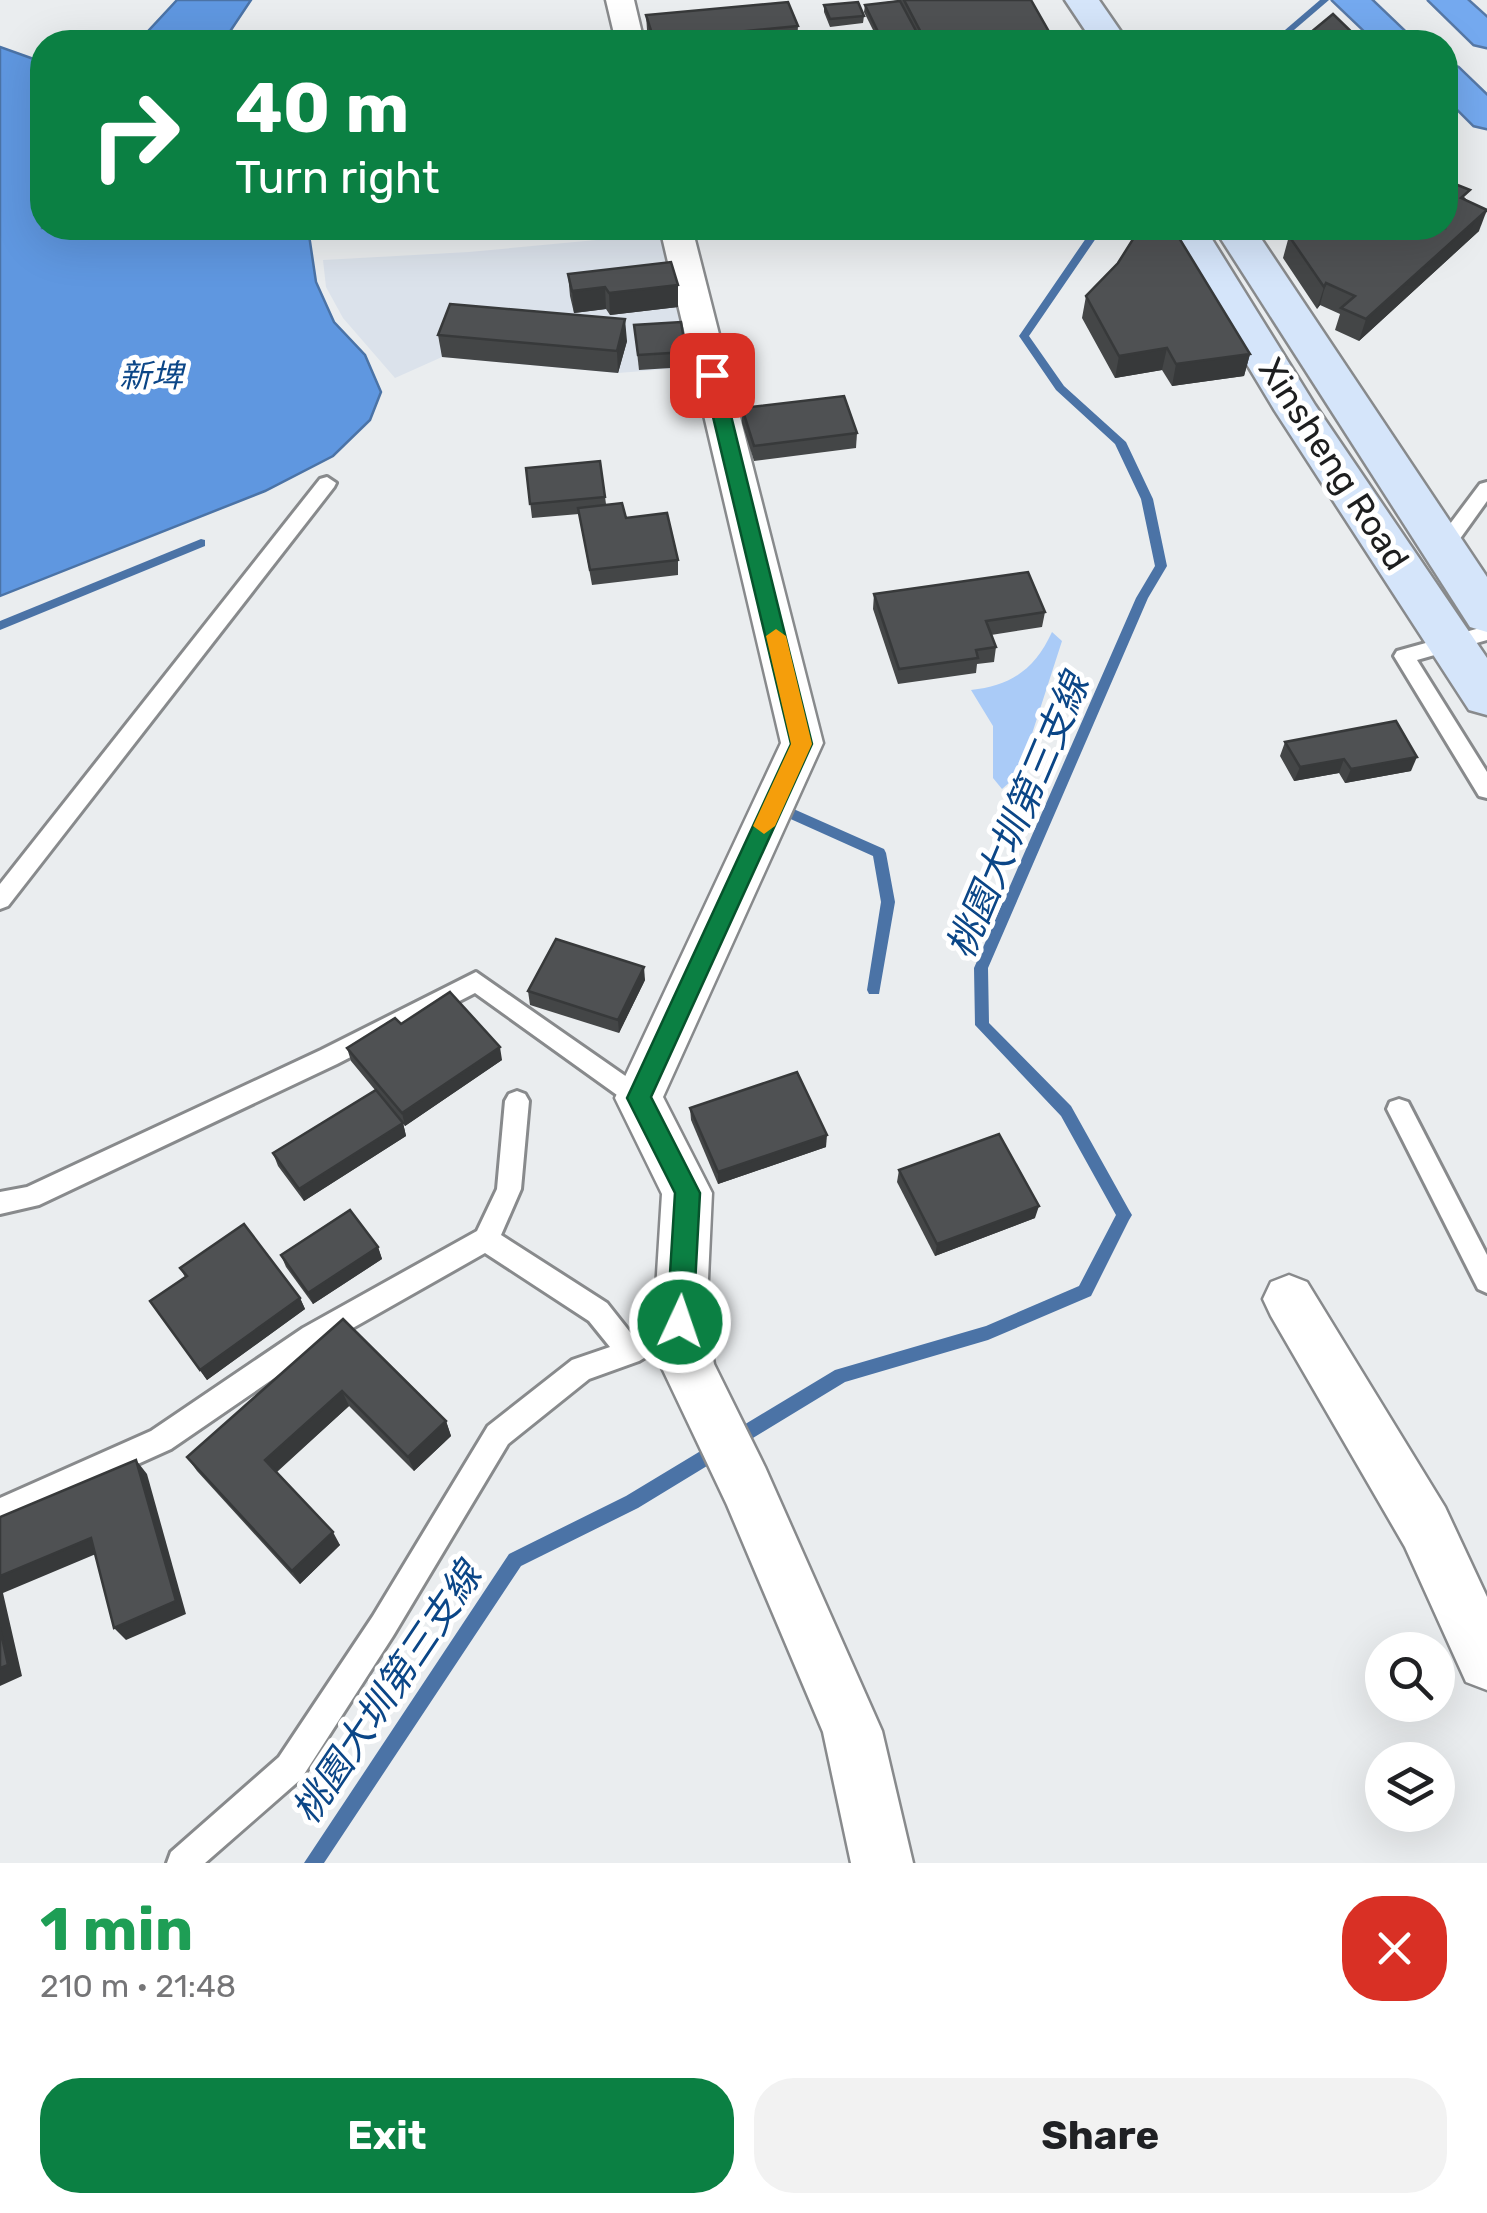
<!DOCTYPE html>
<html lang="en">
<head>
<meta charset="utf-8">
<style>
	body { margin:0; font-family:Rubik,"Noto Sans TC",sans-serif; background:#f2f2f2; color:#202124; height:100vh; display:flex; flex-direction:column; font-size:38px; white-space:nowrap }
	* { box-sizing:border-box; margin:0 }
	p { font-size:32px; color:#757577 }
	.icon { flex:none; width:55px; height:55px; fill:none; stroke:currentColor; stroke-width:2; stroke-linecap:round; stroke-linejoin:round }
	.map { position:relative; height:1863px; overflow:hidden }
	.drawer { display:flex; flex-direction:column; background:#fff; flex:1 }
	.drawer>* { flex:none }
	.top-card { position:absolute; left:30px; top:30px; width:1428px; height:210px; border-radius:40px; box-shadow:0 10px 40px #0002; background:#0b8043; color:#fff; overflow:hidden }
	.tools { position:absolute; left:1365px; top:1632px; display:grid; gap:20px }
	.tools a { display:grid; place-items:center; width:90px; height:90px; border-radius:50%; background:#fff; box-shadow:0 10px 40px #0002; font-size:50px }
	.pin { position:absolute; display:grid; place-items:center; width:85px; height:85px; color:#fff; margin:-42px; border-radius:20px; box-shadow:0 5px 15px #0006 }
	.me { position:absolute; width:110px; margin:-55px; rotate:3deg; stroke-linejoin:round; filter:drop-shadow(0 0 8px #0008) }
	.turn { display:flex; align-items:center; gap:35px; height:210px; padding:0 40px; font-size:45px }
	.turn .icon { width:130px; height:130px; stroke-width:2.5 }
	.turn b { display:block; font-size:70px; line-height:85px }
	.round { display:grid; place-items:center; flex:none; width:105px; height:105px; border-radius:40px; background:#f2f2f2 }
	.summary { display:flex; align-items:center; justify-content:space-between; height:170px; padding:0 40px }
	h1 { font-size:60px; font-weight:700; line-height:75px; color:#1e9e55 }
	.button { display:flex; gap:20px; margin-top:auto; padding:20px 40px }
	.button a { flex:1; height:115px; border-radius:40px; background:#0b8043; color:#fff; font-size:40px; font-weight:700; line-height:115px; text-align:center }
	.button a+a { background:#f2f2f2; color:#202124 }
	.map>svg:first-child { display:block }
	.built { fill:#dbe2eb }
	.green { fill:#aacbf7 }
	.water { fill:#5f97e0; stroke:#4b73a6; stroke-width:2.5 }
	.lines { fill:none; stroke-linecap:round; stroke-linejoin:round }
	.stream { fill:#4b73a6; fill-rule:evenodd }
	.lane-casing { stroke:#888a8c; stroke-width:6 }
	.street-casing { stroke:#888a8c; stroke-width:5 }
	.secondary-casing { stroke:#888a8c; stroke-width:5 }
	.highway-casing { stroke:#5678a6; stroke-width:5 }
	.lane { fill:#fff; fill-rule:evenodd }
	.street { fill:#fff; fill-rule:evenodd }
	.secondary { fill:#d5e5fa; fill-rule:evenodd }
	.highway { fill:#74a9ef; fill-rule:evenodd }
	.wall { fill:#444647 }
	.shaded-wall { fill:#37393a }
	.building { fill:#4f5153; stroke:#37393a; stroke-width:2.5 }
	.route { fill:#0b8043; stroke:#07532c; stroke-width:2.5 }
	.slow { fill:#f59e0b }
	.labels { text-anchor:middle; stroke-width:10; stroke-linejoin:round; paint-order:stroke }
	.far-water-label { font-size:32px; font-style:italic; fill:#0b4687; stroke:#fff }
	.street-label { font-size:35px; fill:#1d1e1f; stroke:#fff }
	.water-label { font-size:38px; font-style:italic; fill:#0b4687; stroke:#fff }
</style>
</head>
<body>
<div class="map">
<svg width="1487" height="1863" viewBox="0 0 1487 1863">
	<rect width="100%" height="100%" fill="#eaedef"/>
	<!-- built -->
	<path class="built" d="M660,234L693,367L618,373L442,357L395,378L343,318L326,287L323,260L469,252Z"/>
	<!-- green -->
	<path class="green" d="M1052,632L1062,641L1019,774L1002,789L993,778V726L971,690C1011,686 1035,669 1052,632Z"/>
	<!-- water -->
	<g class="water">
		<path d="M177,0H251L223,42H138Z"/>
		<path d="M0,47L42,62V228H302L309,235L316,282L334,322L365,355L381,392L370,420L333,456L265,491L0,596Z"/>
	</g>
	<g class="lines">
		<!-- stream -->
		<g class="stream">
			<path d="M1320,0H1329L1280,42H1271Z"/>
			<path d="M1093,228H1103L1029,336L1064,386L1126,442L1153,499L1167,566L1148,598L988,968L989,1023L1071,1106L1129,1210L1132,1215L1129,1220L1091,1296L988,1340L845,1382L638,1508L521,1566L324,1863H304L509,1554L626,1496L835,1370L986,1326L1079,1286L1116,1215L1061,1116L975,1025L974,968L1136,598L1155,566L1141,499L1115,444L1056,390L1019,336Z"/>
			<path d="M201,539L205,540V546L0,630V621Z"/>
			<path d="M780,803L884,849L886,853L895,902L879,994H869L867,990L881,902L873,856L775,812L773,808Z"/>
		</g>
		<defs>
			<g id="lane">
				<path d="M327,477L336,483L334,487L8,906L0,909V884L320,479Z"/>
				<path d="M1487,482V501L1449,554H1435V544L1480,484Z"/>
				<path d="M1487,626V640L1417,660L1487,772V798L1479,796L1394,656L1397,651Z"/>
				<path d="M476,972L647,1091L651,1098L647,1105L639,1108L631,1105L475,993L337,1064L39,1205L0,1214V1192L27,1187L321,1050Z"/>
				<path d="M517,1091L525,1094L529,1101L521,1189L501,1235L607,1303L633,1336L680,1310L689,1313L693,1322L689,1331L639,1361L589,1379L508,1444L393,1636L301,1779L205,1863H167L171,1852L279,1757L373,1616L488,1426L572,1360L610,1347L589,1321L485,1253L321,1346L171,1449L0,1526V1498L151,1431L303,1328L477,1231L497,1189L505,1101L509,1094Z"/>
				<path d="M1399,1099L1408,1102L1487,1255V1293L1478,1289L1387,1109L1390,1102Z"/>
			</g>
			<g id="street">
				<path d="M606,0H634L644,42H616Z"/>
				<path d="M660,228H692L823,743L663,1097L712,1193L706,1322L714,1364L765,1467L882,1731L913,1863H851L823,1732L727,1505L662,1368L654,1322L662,1194L615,1098L781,743Z"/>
				<path d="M1289,1275L1307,1282L1445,1507L1487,1597V1690L1466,1682L1405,1547L1271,1316L1263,1299L1271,1282Z"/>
			</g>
			<g id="secondary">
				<path d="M1065,0H1099L1128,42H1093Z"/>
				<path d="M1165,228H1205L1315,405L1487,658V715L1469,710L1275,411Z"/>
				<path d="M1214,228H1254L1487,577V632L1470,627Z"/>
			</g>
			<g id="highway">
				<path d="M1333,0H1371L1415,42H1377Z"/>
				<path d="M1429,0H1467L1487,18V47L1474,44Z"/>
				<path d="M1445,65L1458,68L1487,96V128L1474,125L1445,96Z"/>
			</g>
		</defs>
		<!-- lane casing -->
		<use href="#lane" class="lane-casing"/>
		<!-- street casing -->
		<use href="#street" class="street-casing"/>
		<!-- secondary casing -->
		<use href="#secondary" class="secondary-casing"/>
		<!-- highway casing -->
		<use href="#highway" class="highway-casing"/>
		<!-- lane -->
		<use href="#lane" class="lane"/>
		<!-- street -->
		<use href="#street" class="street"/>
		<!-- secondary -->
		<use href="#secondary" class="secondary"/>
		<!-- highway -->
		<use href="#highway" class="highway"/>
	</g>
	<!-- wall -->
	<g class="wall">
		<path d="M900,0H1031L1052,37L1051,42H879L864,12L865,5Z"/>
		<path d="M824,5L864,16L863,23L830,27L824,12Z"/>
		<path d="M646,15L798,26L797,41L783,42H650L647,30Z"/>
		<path d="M1445,171L1451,174L1449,181L1467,200L1479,231L1359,341L1335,330L1340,314L1320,305L1317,309L1283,258L1289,236Z"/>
		<path d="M568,274L678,307L610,315L606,309L574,313L570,296Z"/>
		<path d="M1086,296L1250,354L1244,376L1172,386L1162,370L1115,378L1082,318Z"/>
		<path d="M634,325L686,352V367L639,370Z"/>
		<path d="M438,335L627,341L618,373L442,357Z"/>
		<path d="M742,408L857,433L856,448L754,461L742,423Z"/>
		<path d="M600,461L606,504L626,518L678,560V575L592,585L579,514L532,518L526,468Z"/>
		<path d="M874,594L1045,612L1042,627L991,635L996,647L994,662L977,664L976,673L898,684L873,609Z"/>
		<path d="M1285,742L1411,771L1345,783L1339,773L1294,781L1280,756Z"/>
		<path d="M645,980L619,1033L530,1005L528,991Z"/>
		<path d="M401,1024L502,1060L405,1126L390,1108L403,1123L406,1136L304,1201L278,1166L273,1153L375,1090L351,1061L347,1048Z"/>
		<path d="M690,1108L826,1147L718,1184L691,1120Z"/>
		<path d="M899,1170L1035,1218L935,1256L897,1182Z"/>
		<path d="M378,1247L382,1259L313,1304L286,1267L281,1255Z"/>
		<path d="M180,1268L300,1298L305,1309L207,1380L150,1301L185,1277Z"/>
		<path d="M343,1319L446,1421L451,1436L414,1471L349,1406L277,1472L340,1545L300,1584L197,1471L187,1457Z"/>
	</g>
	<!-- shaded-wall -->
	<g class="shaded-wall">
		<path d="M1487,210L1479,231L1359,341L1366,319Z"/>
		<path d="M1326,283L1320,305L1317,309L1324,287Z"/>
		<path d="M678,285V307L610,315L609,293Z"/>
		<path d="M605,287L606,309L574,313L572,291Z"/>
		<path d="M625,319L627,341L618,373L617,351Z"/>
		<path d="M1167,348L1162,370L1115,378L1119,356Z"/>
		<path d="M1250,354L1244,376L1172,386L1176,364Z"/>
		<path d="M1417,757L1411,771L1345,783L1351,769Z"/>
		<path d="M1344,759L1339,773L1294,781L1300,767Z"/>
		<path d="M644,967L645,980L619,1033L618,1020Z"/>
		<path d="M500,1047L502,1060L405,1126L402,1113Z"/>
		<path d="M403,1123L406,1136L304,1201L299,1189Z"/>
		<path d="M827,1135L826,1147L718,1184V1172Z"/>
		<path d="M1039,1206L1035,1218L935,1256L937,1244Z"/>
		<path d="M378,1247L382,1259L313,1304L308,1293Z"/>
		<path d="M300,1298L305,1309L207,1380L200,1370Z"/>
		<path d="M342,1391L349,1406L274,1474L265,1460Z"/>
		<path d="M446,1421L451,1436L414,1471L408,1457Z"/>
		<path d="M136,1460L147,1474L186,1614L126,1640L114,1628Z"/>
		<path d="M333,1532L340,1545L300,1584L292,1571Z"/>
		<path d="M91,1538L103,1551L3,1593L22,1676L0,1686V1576Z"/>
	</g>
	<!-- building -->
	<g class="building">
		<path d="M904,0H1031L1052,37L998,42H926Z"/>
		<path d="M900,1L922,42H883L865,5Z"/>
		<path d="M788,2L798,26L654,40L646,15Z"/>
		<path d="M858,2L864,16L830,19L824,5Z"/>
		<path d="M1333,14L1362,42H1299Z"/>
		<path d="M1445,180L1470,190L1461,198L1487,210L1366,319L1341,308L1355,296L1326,283L1324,287L1289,236L1299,228H1445Z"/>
		<path d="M1140,228H1173L1250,354L1176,364L1167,348L1119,356L1086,296L1118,263Z"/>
		<path d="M671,262L678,285L609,293L605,287L572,291L568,274Z"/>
		<path d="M450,304L625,319L617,351L438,335Z"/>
		<path d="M681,322L686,352L638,355L634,325Z"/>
		<path d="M844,396L857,433L754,446L742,408Z"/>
		<path d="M600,461L605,497L530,504L526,468Z"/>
		<path d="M622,503L626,518L667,513L678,560L590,570L578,508Z"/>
		<path d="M1028,572L1045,612L986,621L996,647L976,650L978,658L899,669L874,594Z"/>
		<path d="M1396,721L1417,757L1351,769L1344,759L1300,767L1285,742Z"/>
		<path d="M556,939L644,967L618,1020L528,991Z"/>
		<path d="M450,992L500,1047L402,1113L347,1048L395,1018L401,1024Z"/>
		<path d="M797,1072L827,1135L718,1172L690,1108Z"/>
		<path d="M376,1090L403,1123L299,1189L273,1153Z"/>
		<path d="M999,1134L1039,1206L937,1244L899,1170Z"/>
		<path d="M350,1210L378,1247L308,1293L281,1255Z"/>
		<path d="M244,1224L300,1298L200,1370L150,1301L187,1276L180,1268Z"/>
		<path d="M343,1319L446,1421L408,1457L342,1391L265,1460L333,1532L292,1571L187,1457Z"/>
		<path d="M136,1460L176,1601L114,1628L91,1538L0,1576V1517Z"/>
		<path d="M0,1628L8,1665L0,1668Z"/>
	</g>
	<!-- route -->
	<path class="route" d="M712,369L721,375L812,744L651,1097L700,1193L693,1322L690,1331L680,1335L671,1331L667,1322L675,1193L627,1098L791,744L703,375Z"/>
	<!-- slow -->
	<path class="slow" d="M776,629L786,636L812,744L775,826L764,834L753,826L791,744L766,636Z"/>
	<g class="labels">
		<!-- far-water labels -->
		<g class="far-water-label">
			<text x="151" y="387">新埤</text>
		</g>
		<!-- street labels -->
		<g class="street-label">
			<text transform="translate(1334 464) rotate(57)" y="12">Xinsheng Road</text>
		</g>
		<!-- water labels -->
		<g class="water-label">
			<text transform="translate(1018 816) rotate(-67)" y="13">桃園大圳第三支線</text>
			<text transform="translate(387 1693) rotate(-56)" y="13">桃園大圳第三支線</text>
		</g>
	</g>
</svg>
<div class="tools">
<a><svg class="icon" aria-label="search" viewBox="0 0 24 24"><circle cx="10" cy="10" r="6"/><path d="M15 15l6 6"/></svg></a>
<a><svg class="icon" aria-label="layers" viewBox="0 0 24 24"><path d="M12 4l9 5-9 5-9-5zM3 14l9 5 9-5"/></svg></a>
</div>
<div class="pin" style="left:712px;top:375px;background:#d93025"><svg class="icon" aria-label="arrive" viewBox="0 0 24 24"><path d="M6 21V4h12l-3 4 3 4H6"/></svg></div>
<svg class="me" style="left:680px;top:1322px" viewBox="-20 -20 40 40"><circle r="17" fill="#0b8043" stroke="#fff" stroke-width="3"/><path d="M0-11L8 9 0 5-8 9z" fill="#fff"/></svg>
<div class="top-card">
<div class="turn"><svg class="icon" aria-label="right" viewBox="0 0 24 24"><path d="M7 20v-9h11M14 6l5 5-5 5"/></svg><div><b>40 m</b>Turn right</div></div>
</div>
</div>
<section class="drawer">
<div class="summary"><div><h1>1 min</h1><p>210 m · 21:48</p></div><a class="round" style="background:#d93025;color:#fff"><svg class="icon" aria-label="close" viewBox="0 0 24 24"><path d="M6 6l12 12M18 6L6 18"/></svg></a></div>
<div class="button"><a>Exit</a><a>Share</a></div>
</section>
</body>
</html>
